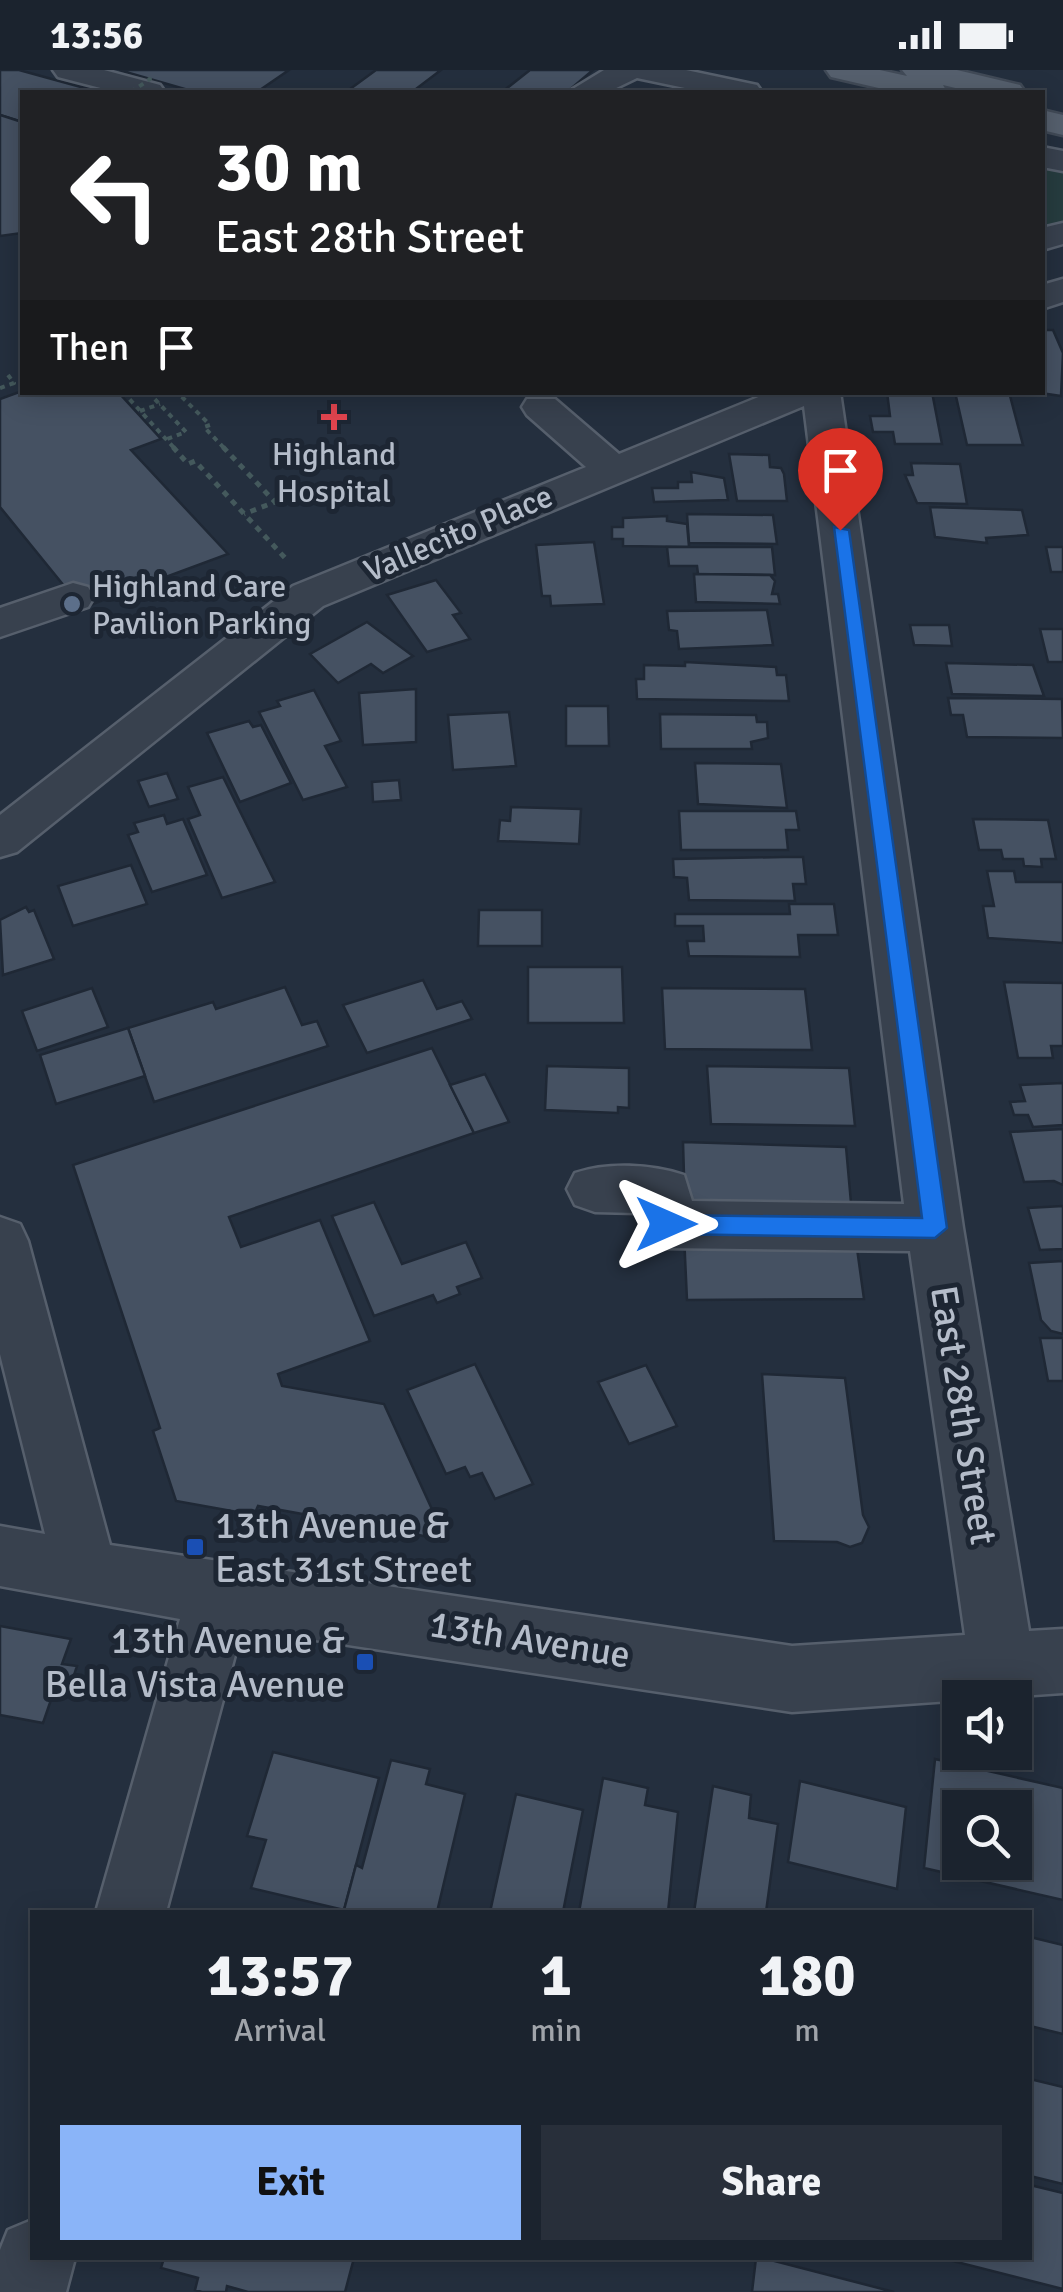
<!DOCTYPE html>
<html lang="en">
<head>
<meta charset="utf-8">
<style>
	body { margin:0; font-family:Signika,sans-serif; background:#282f3a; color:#f1f3f6; height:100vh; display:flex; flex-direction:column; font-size:38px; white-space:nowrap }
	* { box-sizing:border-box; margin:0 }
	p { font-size:32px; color:#a0a4aa }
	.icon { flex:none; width:55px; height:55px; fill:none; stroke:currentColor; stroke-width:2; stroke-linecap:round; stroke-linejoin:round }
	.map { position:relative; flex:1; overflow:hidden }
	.panel { position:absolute; left:30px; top:1840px; width:1002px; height:350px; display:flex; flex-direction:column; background:#1b232e; border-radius:0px; box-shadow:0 5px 25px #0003,0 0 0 2px #39404a }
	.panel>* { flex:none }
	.guide { position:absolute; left:20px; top:20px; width:1025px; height:305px; border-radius:0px; box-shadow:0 5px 25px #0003,0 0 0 2px #39404a; background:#202124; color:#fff; overflow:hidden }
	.controls { position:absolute; left:942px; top:1610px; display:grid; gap:20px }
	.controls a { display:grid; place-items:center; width:90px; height:90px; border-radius:0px; background:#1b232e; box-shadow:0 5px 25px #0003,0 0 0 2px #39404a; font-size:50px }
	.pin { position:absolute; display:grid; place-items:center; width:85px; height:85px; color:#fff; margin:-102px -42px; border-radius:50% 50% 50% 0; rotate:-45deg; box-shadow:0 0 10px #0007 }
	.pin .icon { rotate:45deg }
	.me { position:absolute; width:110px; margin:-55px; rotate:90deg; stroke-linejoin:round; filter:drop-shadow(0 0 8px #0008) }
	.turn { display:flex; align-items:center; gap:35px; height:210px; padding:0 30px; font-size:45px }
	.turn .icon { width:130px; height:130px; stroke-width:2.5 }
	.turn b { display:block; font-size:70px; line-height:85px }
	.then { display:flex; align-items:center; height:95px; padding:0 30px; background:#0003; gap:20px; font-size:38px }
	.eta { display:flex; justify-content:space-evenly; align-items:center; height:170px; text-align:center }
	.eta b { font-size:60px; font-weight:800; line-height:70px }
	.primary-button { display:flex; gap:20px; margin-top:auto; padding:20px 30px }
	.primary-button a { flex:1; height:115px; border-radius:0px; background:#8ab4f8; color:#111; font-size:40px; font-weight:800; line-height:115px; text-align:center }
	.primary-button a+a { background:#282f3a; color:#f1f3f6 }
	.status { display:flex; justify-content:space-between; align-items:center; height:70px; padding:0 50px; background:#1b232e; direction:ltr }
	.status svg { height:28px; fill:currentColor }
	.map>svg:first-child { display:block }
	.green { fill:#263c3f }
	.building { fill:#455162; stroke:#1f2835; stroke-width:2.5; fill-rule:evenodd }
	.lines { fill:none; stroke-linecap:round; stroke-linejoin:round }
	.minor-casing { stroke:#565f6c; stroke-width:5 }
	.major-casing { stroke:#414a57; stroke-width:5 }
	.path-far1 { stroke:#44595c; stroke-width:4; stroke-dasharray:5 5; stroke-linecap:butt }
	.path { stroke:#44595c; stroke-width:5; stroke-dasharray:6 6; stroke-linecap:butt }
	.minor { fill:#38414e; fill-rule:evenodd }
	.major { fill:#56606e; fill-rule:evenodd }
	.path-bridge { stroke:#44595c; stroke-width:4; stroke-dasharray:5 5; stroke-linecap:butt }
	.route { fill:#1a73e8; stroke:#114b97; stroke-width:2.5 }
	.health-dot { fill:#e0444e; stroke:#1d2633; stroke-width:4 }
	.service-dot { fill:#5c6f8a; stroke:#1d2633; stroke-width:4 }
	.transit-dot { fill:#1a4fb4; stroke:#1d2633; stroke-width:4 }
	.labels { text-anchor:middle; stroke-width:10; stroke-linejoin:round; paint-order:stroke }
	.far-poi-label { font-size:32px; fill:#b4bcc9; stroke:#1d2633 }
	.far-street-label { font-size:32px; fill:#b4bcc9; stroke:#1d2633 }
	.street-label { font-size:38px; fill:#b4bcc9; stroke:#1d2633 }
	.poi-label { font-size:38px; fill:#b4bcc9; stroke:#1d2633; text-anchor:start }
</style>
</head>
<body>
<div class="status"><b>13:56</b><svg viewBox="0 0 49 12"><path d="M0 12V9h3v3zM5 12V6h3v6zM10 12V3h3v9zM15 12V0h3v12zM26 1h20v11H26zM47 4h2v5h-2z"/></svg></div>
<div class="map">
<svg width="1063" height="2222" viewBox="0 0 1063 2222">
	<rect width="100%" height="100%" fill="#242f3e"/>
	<!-- green -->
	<path class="green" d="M1042,93L1063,97V154L1042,161Z"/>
	<!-- building -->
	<g class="building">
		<path d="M0,0H19L99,22H22V52L0,45Z"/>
		<path d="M119,0H289L257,22H195Z"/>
		<path d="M376,0H441L412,22H346Z"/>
		<path d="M530,0H593L567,22H502Z"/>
		<path d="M0,45L22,52V163L0,166Z"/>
		<path d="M1042,260H1053L1063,283L1061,326L1034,322H1042Z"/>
		<path d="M22,321L118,322L161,369L131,380L228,484L82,538L0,437V329Z"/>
		<path d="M887,322H932L942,374H895L893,362H873L870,346H890Z"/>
		<path d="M955,322H1009L1023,375H967Z"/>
		<path d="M729,384L769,385L770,397L781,398L784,404L787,431H737Z"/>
		<path d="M911,393L960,394L967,434L917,433L905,405H913Z"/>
		<path d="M691,402L724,408L728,430L654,432L652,418H678V412H692Z"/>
		<path d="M930,437L1022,440L1028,465L986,468L987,473L935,467Z"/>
		<path d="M687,444L773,445L777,474L689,473Z"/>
		<path d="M667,446V451L687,454L689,477L623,476V469H612V457H623V448Z"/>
		<path d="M594,472L604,534L551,536L550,526H542L536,475Z"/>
		<path d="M667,477H772L775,505L698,504L697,496H669Z"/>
		<path d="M1046,477H1063V502H1051Z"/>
		<path d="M694,504L770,505L775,511L772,524H778L780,534L696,532Z"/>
		<path d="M436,510L461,543L453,545L470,569L427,582L387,525Z"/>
		<path d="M767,540L773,575L679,579L677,561L669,560L667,541Z"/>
		<path d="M367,552L413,586L383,603L371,594L338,613L310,584Z"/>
		<path d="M910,555H949L952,576L914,575Z"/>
		<path d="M1040,559H1063V592H1048Z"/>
		<path d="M685,592L776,597L777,605H786L789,631L637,629L636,609H644V595L685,596Z"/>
		<path d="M946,593L1033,595L1044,626L952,624Z"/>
		<path d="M416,619V672L363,675L359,623Z"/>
		<path d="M314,620L341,671L325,676L347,717L303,730L259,642L280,636L277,631Z"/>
		<path d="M948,628L1062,629L1063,668L967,667L963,645H951Z"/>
		<path d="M566,636H608L609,676H566Z"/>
		<path d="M509,642L516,696L453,700L448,645Z"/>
		<path d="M660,644L756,645L757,652H767L768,668L751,672L752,679H661Z"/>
		<path d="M249,651L253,657L261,655L291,713L240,732L207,663Z"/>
		<path d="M695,693L781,694L787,738L698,734Z"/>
		<path d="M167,703L178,729L149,737L138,711Z"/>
		<path d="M223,707L275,812L222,828L188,749L200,745L188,717Z"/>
		<path d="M399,710L401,730L373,732L372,712Z"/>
		<path d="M511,737L581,739L579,774L498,771L500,750L510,751Z"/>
		<path d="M679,741H796L799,760H786L788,780H681Z"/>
		<path d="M164,745L167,754L183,749L207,805L152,822L128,765L138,762L134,753Z"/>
		<path d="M973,749L1048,750L1056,789H1041L1042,797L1024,796L1023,789H1003L1001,780H979Z"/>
		<path d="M784,787H803L806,814H793L795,831L689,830L687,808L674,807L673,789Z"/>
		<path d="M131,795L147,834L73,856L58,816Z"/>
		<path d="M987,801H1014L1016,812H1063V873L988,868L983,836H994Z"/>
		<path d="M789,834H834L838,865H798L800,887L689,886L687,871H704L703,856H675V844H790Z"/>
		<path d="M26,837L29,842L34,840L54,889L3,905L0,850Z"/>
		<path d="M479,840H542V876H478Z"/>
		<path d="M528,897H622L624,953H528Z"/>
		<path d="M423,910L437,939L462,931L472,949L367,983L343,935Z"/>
		<path d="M1004,912L1063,913V976H1051L1053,988H1018Z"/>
		<path d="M285,917L302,955L317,951L328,976L154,1032L128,958L213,932L216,939Z"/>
		<path d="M92,918L108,957L37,981L22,941Z"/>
		<path d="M662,918L805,919L812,980L665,979Z"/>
		<path d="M128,958L145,1006L56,1034L40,985Z"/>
		<path d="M432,978L474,1063L229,1147L241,1177L320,1150L370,1271L278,1304L282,1316L384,1334L446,1470L258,1436L254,1445L176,1431L153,1361L160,1358L73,1095Z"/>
		<path d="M547,996L629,998V1038L618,1037V1043L545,1040Z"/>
		<path d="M707,996L849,998L855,1056L711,1054Z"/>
		<path d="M485,1004L509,1052L474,1063L450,1015Z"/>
		<path d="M1063,1013V1055L1033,1057L1028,1045H1014L1010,1032L1025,1031L1020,1015Z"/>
		<path d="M1063,1059V1115L1054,1111L1024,1112L1010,1062Z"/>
		<path d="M683,1072L846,1077L852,1144L685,1139Z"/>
		<path d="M374,1132L402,1194L466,1172L482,1208L457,1217L460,1224L437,1233L433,1225L374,1246L332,1146Z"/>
		<path d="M1063,1136V1179L1040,1180L1028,1138Z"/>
		<path d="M855,1164L864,1229L687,1230L684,1165Z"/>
		<path d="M1063,1191V1264L1051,1261L1041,1250L1029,1193Z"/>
		<path d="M1040,1268H1063V1311H1048Z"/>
		<path d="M475,1294L533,1414L495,1429L482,1403L470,1407L465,1397L446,1404L407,1320Z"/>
		<path d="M646,1295L677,1356L629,1374L598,1312Z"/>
		<path d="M762,1304L845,1308L863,1445L869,1457L862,1473L850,1477L837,1472L774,1471Z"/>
		<path d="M0,1556L71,1569L62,1594L77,1596L67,1627L53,1624L43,1653L0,1645Z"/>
		<path d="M273,1682L379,1708L344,1840L251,1818L266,1770L247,1766Z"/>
		<path d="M935,1689L1063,1718V1830L924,1798ZM960,1738H1015V1792H960Z"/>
		<path d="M391,1690L430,1699L426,1714L465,1724L437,1842L344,1840L356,1795L362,1798Z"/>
		<path d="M603,1708L648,1718L645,1735L678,1742L668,1842H579Z"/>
		<path d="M800,1711L906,1737L897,1819L788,1792Z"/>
		<path d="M713,1716L751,1725L749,1748L778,1754L766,1842H694Z"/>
		<path d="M516,1724L583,1740L563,1842H490Z"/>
		<path d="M1030,1867L1063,1875V1964L1030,1956Z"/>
		<path d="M1030,2009L1063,2017V2114L1030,2106Z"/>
		<path d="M1030,2115L1063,2123V2219L941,2188H1030Z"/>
		<path d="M164,2188H354L345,2222H248L227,2216L226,2222H202L195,2220L198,2208L161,2198Z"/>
		<path d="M756,2188H763L894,2222H752Z"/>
	</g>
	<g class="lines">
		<defs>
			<g id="minor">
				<path d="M53,0H104L160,15L165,22H116L58,7Z"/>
				<path d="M604,0H686L757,15L762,22H704L637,8L608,22H568Z"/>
				<path d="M1042,77L1063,81V101L1042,97Z"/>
				<path d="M1063,153V174L1042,180V158Z"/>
				<path d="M1063,209V232L1042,239V215Z"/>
				<path d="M771,322H840L963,1158L1029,1561L1063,1559V1623L792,1642L242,1559L166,1842H96L180,1549L0,1516V1456L45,1464L0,1284V1147L20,1154L28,1171L110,1475L792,1576L965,1565L910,1181L666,1178L646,1171L637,1143L595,1142L575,1135L567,1119L575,1103C608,1092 651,1094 684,1105L692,1131L904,1134L804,336L323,536L17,782L0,787V745L293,516L586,397L527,345L522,337L527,329H555L619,384Z"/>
				<path d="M73,513L88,517L94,527L88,537L0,567V538Z"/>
				<path d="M32,2150V2188H75L66,2222H0V2180L8,2160Z"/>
			</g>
			<g id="major">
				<path d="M826,0H880L907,6L902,0H957L1020,15L1025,22H972L943,15L947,22H896L831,7Z"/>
				<path d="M1042,40L1063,45V65L1042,60Z"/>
			</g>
		</defs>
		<!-- minor casing -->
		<use href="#minor" class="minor-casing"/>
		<!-- major casing -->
		<use href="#major" class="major-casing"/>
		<!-- path-far1 -->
		<g class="path-far1">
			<path d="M0,318L14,313L8,305"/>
			<path d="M123,322L175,379"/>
			<path d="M148,322L186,362L167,369"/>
			<path d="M189,322L181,326L210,355L204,357L225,379"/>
			<path d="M140,341L160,334"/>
		</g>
		<!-- path -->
		<g class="path">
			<path d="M173,377L188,394L195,391L287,490"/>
			<path d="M223,377L275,432L244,444"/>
			<path d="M275,432L328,416"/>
		</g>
		<!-- minor -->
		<use href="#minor" class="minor"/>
		<!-- major -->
		<use href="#major" class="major"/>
		<!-- path-bridge -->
		<path class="path-bridge" d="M131,22L150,9L146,10"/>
	</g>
	<!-- route -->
	<path class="route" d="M834,457L849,460L947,1158L935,1168L666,1164L655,1154L666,1145L922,1148Z"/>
	<!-- markers -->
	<path class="health-dot" d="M329 332h10v10h10v10h-10v10h-10v-10h-10v-10h10z"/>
	<circle class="service-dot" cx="72" cy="534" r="10"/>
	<g class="transit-dot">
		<rect x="185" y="1467" width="20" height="20" rx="5"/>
		<rect x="355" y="1582" width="20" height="20" rx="5"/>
	</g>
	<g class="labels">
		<!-- far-poi labels -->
		<g class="far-poi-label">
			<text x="334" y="395">Highland<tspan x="334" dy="37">Hospital</tspan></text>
			<text x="92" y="527" text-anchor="start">Highland Care<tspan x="92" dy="37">Pavilion Parking</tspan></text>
		</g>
		<!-- far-street labels -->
		<g class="far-street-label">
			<text transform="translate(458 463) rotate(-23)" y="11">Vallecito Place</text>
		</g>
		<!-- street labels -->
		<g class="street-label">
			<text transform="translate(964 1345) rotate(81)" y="13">East 28th Street</text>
			<text transform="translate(530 1569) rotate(9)" y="13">13th Avenue</text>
		</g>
		<!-- poi labels -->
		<g class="poi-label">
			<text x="215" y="1468">13th Avenue &amp;<tspan x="215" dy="44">East 31st Street</tspan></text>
			<text x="345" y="1583" text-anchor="end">13th Avenue &amp;<tspan x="345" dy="44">Bella Vista Avenue</tspan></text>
		</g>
	</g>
</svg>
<div class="controls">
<a><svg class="icon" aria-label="sound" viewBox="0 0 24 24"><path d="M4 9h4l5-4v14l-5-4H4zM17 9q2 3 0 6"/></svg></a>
<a><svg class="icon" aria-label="search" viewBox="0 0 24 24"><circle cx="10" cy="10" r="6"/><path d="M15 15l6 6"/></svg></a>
</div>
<div class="pin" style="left:840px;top:460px;background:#d93025"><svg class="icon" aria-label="arrive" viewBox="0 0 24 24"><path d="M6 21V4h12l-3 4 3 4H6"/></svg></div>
<svg class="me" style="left:666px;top:1154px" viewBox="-20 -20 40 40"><path d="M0-17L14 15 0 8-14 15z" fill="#1a73e8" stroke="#fff" stroke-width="4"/></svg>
<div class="guide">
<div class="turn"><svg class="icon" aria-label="left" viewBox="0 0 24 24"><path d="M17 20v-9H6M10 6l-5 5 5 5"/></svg><div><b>30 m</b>East 28th Street</div></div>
<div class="then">Then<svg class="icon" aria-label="arrive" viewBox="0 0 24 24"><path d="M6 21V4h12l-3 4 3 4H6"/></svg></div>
</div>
<section class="panel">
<div class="eta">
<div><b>13:57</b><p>Arrival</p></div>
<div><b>1</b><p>min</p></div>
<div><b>180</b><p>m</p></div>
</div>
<div class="primary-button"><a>Exit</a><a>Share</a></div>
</section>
</div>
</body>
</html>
